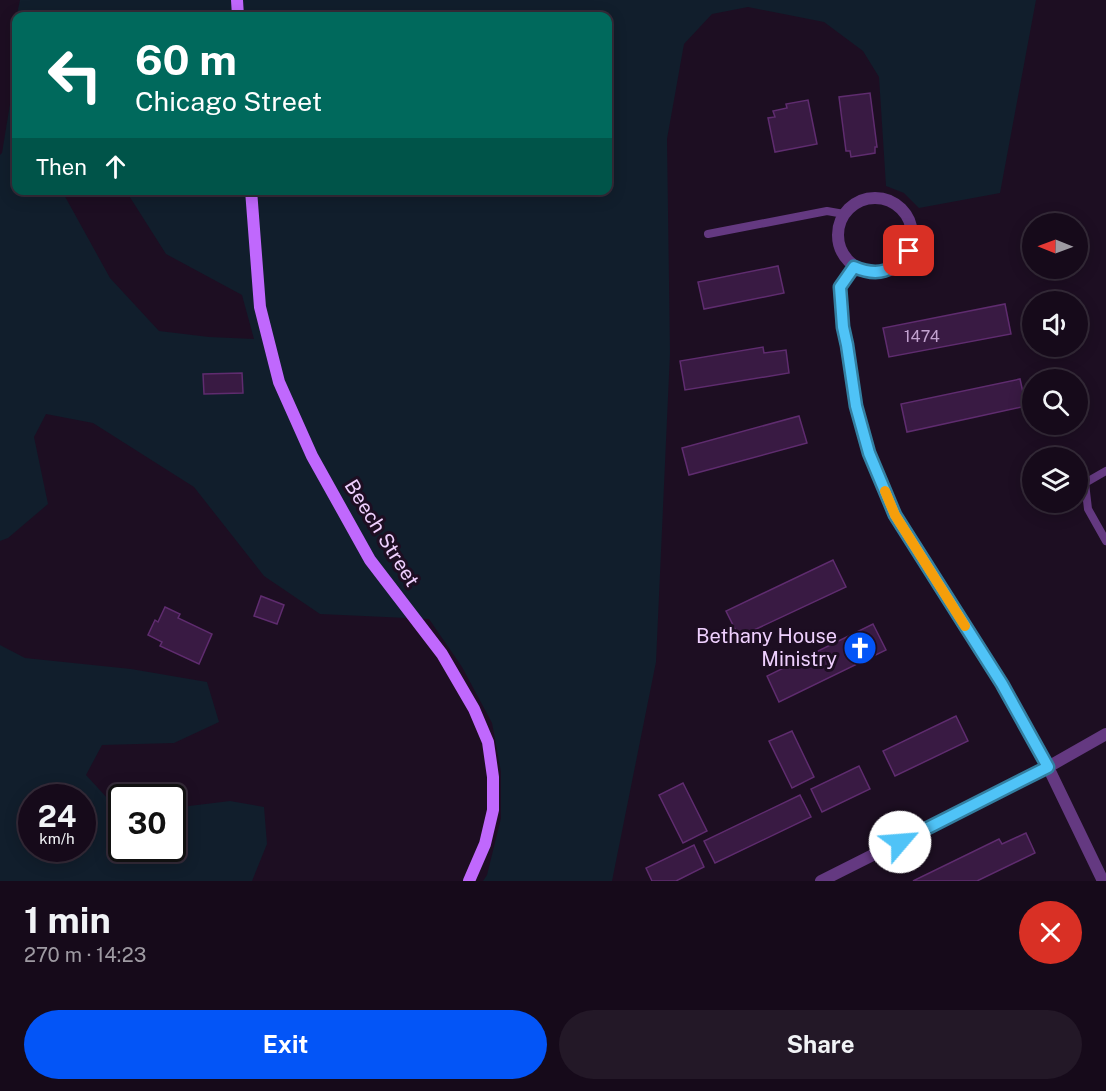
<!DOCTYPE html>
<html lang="en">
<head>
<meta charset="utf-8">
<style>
	body { margin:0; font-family:"Public Sans",sans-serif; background:#231827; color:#f1f3f6; height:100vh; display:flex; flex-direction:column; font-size:22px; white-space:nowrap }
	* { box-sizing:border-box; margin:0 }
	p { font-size:20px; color:#9e9aa2 }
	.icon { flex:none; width:33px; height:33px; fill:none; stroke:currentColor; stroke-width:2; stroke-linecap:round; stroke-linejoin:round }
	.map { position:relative; height:881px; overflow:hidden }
	.details { display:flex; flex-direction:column; background:#160a1a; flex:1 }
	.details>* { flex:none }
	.guide { position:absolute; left:12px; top:12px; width:600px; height:183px; border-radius:12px; box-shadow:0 3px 15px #0003,0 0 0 2px #352b39; background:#00695c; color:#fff; overflow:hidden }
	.needle { width:39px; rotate:271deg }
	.tools { position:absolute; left:1022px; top:213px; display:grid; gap:12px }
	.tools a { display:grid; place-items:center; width:66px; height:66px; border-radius:50%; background:#160a1a; box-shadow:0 3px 15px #0003,0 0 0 2px #352b39; font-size:30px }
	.speed { position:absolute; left:18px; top:784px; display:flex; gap:12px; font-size:30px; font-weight:700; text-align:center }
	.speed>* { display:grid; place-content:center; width:78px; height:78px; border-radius:50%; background:#160a1a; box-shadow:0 3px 15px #0003,0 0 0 2px #352b39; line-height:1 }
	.speed small { font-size:15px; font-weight:400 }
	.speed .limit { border:3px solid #111; border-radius:9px; background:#fff; color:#111 }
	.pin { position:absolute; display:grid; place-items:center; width:51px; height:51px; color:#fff; margin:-26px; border-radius:12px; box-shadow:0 3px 9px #0006 }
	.me { position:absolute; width:66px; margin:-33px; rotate:63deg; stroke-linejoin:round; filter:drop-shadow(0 0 4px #0008) }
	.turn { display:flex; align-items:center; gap:21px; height:126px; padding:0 24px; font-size:27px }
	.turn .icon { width:78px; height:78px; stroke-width:2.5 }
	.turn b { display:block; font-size:42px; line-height:51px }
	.then { display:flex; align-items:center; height:57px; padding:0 24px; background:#0003; gap:12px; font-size:22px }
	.round { display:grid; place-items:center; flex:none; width:63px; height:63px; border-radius:32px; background:#231827 }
	.overview { display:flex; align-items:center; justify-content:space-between; height:102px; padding:0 24px }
	h1 { font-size:36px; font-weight:700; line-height:45px }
	.button { display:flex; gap:12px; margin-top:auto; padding:12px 24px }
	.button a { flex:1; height:69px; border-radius:36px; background:#0355f7; color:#fff; font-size:24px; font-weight:700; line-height:69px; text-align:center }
	.button a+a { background:#231827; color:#f1f3f6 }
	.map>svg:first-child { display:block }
	.green { fill:#111e2c; fill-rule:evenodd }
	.building { fill:#391a43; stroke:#5f2c6f; stroke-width:1.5 }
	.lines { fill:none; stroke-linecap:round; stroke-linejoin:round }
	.lane { stroke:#643981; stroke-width:8 }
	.street { stroke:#643981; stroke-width:12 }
	.secondary { stroke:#c068fd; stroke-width:12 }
	.route-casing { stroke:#337fa1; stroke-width:15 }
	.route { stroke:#4fc3f7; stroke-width:10 }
	.slow { stroke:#f59e0b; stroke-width:10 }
	.labels { text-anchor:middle; stroke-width:6; stroke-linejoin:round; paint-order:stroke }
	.number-label { font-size:16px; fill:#c2a2cf }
	.street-label { font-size:20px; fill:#efd0fe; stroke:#1d0e22 }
	.poi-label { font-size:20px; fill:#efd0fe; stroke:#1d0e22; text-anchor:end }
</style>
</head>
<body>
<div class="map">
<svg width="1106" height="881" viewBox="0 0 1106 881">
	<rect width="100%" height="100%" fill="#1d0e22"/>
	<!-- green -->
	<g class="green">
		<path d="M20,0H1036L1000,193L919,208L904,193L886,186L879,77L863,51L824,22L748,7L712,14L684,44L667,139L670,353L656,662L612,881H483L487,875L501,818V772L492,723L462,667L429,619L320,614L264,576L194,487L93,423L46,414L34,437L48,504L8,538L0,541V155L2,153L11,98H16V190L62,191L110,278L159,331L209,337L254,339L242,295L166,254L126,191L608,190V16H19L17,14Z"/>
		<path d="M0,645L25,658L131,669L207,682L219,722L174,743L102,745L86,775L120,812H121L122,849H172L173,808L230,801L264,807L267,844L252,881H0ZM32,798H82V849H32Z"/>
	</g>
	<!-- building -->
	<g class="building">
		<path d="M870,93L877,147H875V153L851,157L850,151H846L839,97Z"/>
		<path d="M808,100L817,144L775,152L768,118L775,117L773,111L787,108L786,104Z"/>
		<path d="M778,266L784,293L704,309L698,282Z"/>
		<path d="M1005,304L1011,334L889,357L883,328Z"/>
		<path d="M763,347L764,353L786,350L789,373L685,390L680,361Z"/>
		<path d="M242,373L243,393L204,394L203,374Z"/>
		<path d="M1020,379L1026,406L907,432L901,404Z"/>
		<path d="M799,416L807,443L689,475L682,448Z"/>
		<path d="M833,560L846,587L739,637L726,611Z"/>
		<path d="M261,596L284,605L277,624L254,616Z"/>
		<path d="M165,607L180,614L178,618L212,634L199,664L160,646L162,642L148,635L155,620L158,622Z"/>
		<path d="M873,624L886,650L779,702L767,676Z"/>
		<path d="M956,716L968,741L895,776L883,751Z"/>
		<path d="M792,731L814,777L792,788L769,741Z"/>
		<path d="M859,766L870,789L822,812L811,789Z"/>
		<path d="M683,783L707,831L683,843L659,795Z"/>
		<path d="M800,795L811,817L715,863L704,841Z"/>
		<path d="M1026,833L1035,853L977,881H913L999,839L1002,844Z"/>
		<path d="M694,845L704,867L676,881H652L646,868Z"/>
	</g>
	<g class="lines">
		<!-- lane -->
		<g class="lane">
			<path d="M708,234L827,211L844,214"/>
			<path d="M1106,471L1085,483L1088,509L1106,541"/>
		</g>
		<!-- street -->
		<g class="street">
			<circle cx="875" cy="235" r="37"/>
			<path d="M854,267L840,287L843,327L856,406L869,453L895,515L1002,684L1048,767L1103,881"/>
			<path d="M821,881L1048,767L1106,734"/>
		</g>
		<!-- secondary -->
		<g class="secondary">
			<path d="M237,0L238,16"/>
			<path d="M251,190L260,307L279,382L312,456L370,560L442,654L474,709L488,742L493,777V810L485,844L469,881"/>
		</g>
	</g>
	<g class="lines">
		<defs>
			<path id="route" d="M900,842L1048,767L1002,684L895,515L869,453L856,406L847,345L843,327L840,287L854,267C878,277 893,272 909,251"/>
		</defs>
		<!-- route casing -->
		<use href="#route" class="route-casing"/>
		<!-- route -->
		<use href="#route" class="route"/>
		<!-- slow -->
		<path class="slow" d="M885,491L895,515L965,626"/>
	</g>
	<!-- icons -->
	<defs>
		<symbol id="church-disc" viewBox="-11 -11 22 22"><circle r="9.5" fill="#0355f7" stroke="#1d0e22"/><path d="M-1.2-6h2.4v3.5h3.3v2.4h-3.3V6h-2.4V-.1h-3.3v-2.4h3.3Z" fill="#fff"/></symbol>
	</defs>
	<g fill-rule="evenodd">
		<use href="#church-disc" x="841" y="629" width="38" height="38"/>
	</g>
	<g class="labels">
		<!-- number labels -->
		<g class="number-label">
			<text x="922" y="342">1474</text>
		</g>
		<!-- street labels -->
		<g class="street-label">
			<text transform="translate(382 533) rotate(58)" y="7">Beech Street</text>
		</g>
		<!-- poi labels -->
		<g class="poi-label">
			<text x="837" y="643">Bethany House<tspan x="837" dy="23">Ministry</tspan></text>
		</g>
	</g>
</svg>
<div class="tools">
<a><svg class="needle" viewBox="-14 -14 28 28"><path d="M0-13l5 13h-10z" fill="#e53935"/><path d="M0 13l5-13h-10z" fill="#9e9aa2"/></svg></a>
<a><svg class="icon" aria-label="sound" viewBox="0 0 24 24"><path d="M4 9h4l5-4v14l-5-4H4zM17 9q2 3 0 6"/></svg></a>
<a><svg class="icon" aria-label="search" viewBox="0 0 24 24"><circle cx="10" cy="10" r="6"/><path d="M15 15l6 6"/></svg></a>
<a><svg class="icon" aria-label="layers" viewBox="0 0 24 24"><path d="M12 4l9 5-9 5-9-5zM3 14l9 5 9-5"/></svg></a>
</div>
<div class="speed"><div>24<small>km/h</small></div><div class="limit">30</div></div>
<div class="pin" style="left:909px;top:251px;background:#d93025"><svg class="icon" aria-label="arrive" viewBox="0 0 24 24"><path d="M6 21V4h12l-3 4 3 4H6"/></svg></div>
<svg class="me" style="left:900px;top:842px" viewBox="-20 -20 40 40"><circle r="19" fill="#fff"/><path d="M0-13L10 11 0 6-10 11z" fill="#4fc3f7"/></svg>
<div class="guide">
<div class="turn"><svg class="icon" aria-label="left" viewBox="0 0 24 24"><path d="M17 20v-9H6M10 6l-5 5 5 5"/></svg><div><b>60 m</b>Chicago Street</div></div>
<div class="then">Then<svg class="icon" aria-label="ahead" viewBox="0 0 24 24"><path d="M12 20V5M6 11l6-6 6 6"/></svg></div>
</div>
</div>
<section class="details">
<div class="overview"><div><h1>1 min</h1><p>270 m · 14:23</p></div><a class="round" style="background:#d93025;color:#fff"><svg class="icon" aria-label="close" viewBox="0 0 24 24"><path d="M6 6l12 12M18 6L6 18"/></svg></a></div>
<div class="button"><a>Exit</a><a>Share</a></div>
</section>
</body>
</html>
